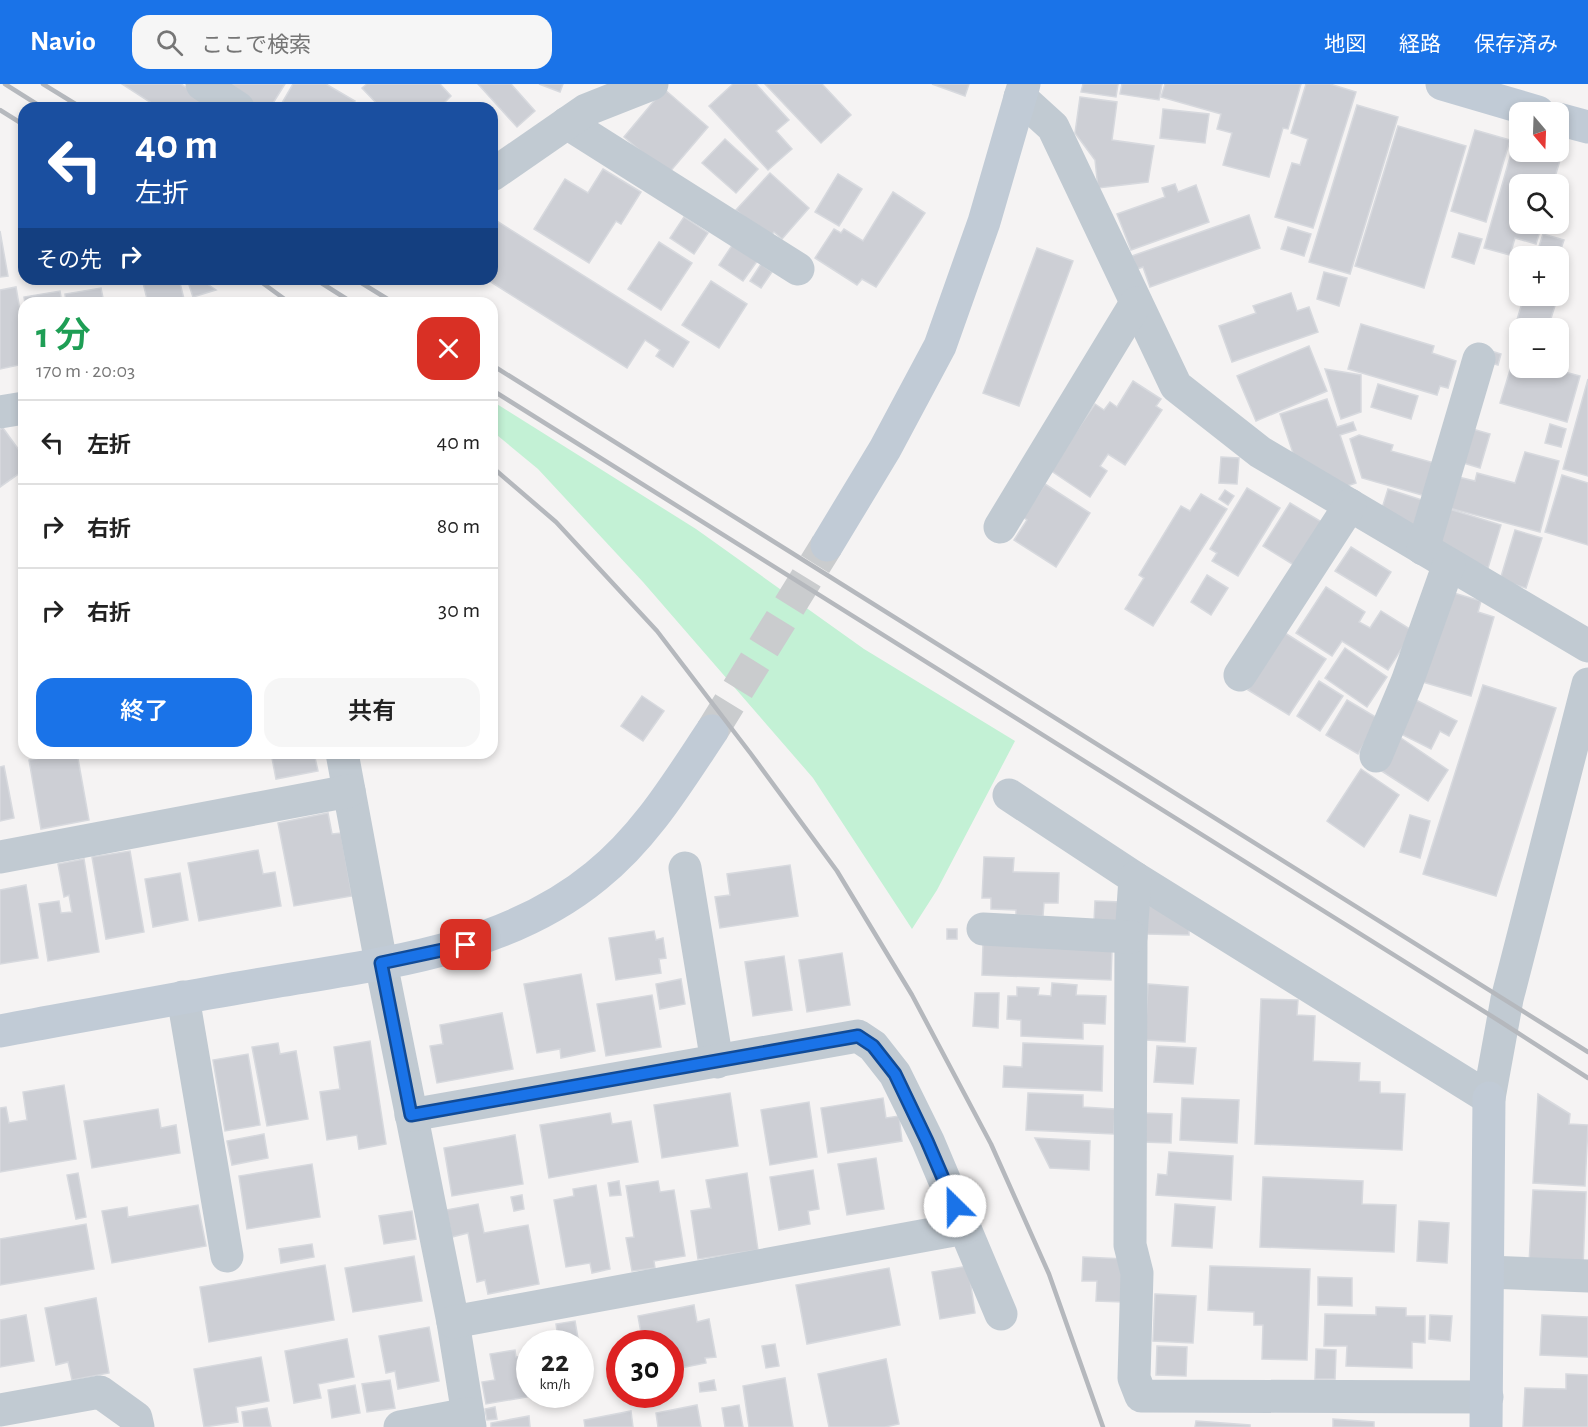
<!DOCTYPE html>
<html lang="ja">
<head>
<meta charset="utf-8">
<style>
	body { margin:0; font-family:"Alegreya Sans","Noto Sans JP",sans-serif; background:#f6f6f6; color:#222; height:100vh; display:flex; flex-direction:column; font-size:22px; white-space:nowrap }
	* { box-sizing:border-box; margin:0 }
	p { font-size:20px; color:#767676 }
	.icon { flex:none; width:33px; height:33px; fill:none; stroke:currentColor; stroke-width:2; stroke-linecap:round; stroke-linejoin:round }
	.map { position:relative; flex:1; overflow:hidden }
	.side { position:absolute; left:18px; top:213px; width:480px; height:462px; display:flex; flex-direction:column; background:#fff; border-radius:18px; box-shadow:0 3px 9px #0003 }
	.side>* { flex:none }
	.guide { position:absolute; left:18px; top:18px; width:480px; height:183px; border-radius:18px; box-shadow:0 3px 9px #0003; background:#1a4fa0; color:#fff; overflow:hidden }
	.needle { width:39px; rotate:161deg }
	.fabs { position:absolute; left:1509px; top:18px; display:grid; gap:12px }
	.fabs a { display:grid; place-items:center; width:60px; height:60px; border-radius:12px; background:#fff; box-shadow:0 3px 9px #0003; font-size:30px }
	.speed { position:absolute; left:516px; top:1246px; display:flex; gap:12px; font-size:30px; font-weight:700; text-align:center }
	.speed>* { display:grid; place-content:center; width:78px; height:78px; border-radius:50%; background:#fff; box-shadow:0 3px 9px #0003; line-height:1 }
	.speed small { font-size:15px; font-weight:400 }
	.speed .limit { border:9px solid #d22; background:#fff; color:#111 }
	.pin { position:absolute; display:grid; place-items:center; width:51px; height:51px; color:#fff; margin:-26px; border-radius:12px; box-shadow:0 3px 9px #0006 }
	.me { position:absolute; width:66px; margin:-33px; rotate:337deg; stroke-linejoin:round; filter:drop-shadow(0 0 4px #0008) }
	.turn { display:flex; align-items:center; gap:21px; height:126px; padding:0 18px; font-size:27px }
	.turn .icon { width:78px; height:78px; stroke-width:2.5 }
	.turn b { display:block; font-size:42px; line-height:51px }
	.then { display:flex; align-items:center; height:57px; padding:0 18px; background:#0003; gap:12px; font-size:22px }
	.round { display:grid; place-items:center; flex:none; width:63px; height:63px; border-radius:18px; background:#f6f6f6 }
	.head { display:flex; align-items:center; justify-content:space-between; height:102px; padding:0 18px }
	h1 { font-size:36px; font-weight:600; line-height:45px; color:#1e9e55 }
	.primary-button { display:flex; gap:12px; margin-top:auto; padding:12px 18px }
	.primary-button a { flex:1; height:69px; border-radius:18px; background:#1a73e8; color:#fff; font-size:24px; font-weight:600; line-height:69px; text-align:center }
	.primary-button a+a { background:#f6f6f6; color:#222 }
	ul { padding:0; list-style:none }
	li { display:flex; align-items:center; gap:18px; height:84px; padding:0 18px; border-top:2px solid #e0e0e0 }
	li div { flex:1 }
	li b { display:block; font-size:22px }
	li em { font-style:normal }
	header { display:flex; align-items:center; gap:36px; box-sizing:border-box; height:84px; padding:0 30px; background:#1a73e8; color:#fff }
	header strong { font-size:28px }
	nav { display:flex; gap:33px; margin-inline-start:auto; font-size:21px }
	.search { width:420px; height:54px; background:#f6f6f6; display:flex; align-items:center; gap:15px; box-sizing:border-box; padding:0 21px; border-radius:18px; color:#767676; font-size:22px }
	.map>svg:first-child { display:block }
	.green { fill:#c3f1d5 }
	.building { fill:#cdcfd5; stroke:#d7d9de; stroke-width:1.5 }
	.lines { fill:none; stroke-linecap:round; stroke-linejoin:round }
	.secondary-tunnel { stroke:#caccce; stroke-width:33; stroke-dasharray:33 16; stroke-linecap:butt }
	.street { stroke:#c1cad2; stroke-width:33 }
	.secondary { stroke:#c1cbd6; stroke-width:33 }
	.rail { stroke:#b5b8bd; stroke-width:4.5 }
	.route-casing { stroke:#114b97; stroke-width:15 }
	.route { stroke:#1a73e8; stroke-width:10 }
</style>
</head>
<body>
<header>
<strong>Navio</strong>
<div class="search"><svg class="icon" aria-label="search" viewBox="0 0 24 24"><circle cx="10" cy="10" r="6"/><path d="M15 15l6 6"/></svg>ここで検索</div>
<nav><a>地図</a><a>経路</a><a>保存済み</a></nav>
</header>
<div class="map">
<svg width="1588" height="1343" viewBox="0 0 1588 1343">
	<rect width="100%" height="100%" fill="#f5f3f3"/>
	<!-- green -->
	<path class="green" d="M492,317L696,445L864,565L1015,657L937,806L912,845L813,694L643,498L538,385L492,347Z"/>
	<!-- building -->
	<g class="building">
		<path d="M122,0H181L218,24H159Z"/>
		<path d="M213,0H285L270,24H252Z"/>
		<path d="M293,0H326L355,17L351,24H279Z"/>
		<path d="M367,0H440L451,12L444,19L449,24H381L362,4Z"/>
		<path d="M478,0H511L535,27L517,43Z"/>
		<path d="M539,0H563L560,8Z"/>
		<path d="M733,0H756L789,36L776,47L792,65L768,86L709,22Z"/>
		<path d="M765,0H822L851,31L821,59Z"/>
		<path d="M932,0H969L965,12Z"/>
		<path d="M1083,0H1118L1116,13L1081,8Z"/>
		<path d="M1122,0H1162L1159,16L1120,10Z"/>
		<path d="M1165,0H1301L1288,45L1283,44L1269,93L1223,81L1232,49L1217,45L1221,30L1161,13Z"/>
		<path d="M1306,0H1330L1356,8L1313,144L1275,133L1292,79L1300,81L1308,55L1291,49Z"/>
		<path d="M664,5L708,43L668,90L624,53Z"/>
		<path d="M1080,13L1117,18L1112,56L1154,62L1148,98L1098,104L1095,76L1075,49Z"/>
		<path d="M1357,21L1398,33L1350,190L1309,178Z"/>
		<path d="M1163,25L1209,30L1205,59L1160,54Z"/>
		<path d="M1398,42L1466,62L1424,204L1355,182Z"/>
		<path d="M1475,46L1510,56L1486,138L1451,127Z"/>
		<path d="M1516,52L1520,53V68L1563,66L1553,100H1520V140H1542L1536,160L1515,154L1510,171L1484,164Z"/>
		<path d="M725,55L758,85L736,109L702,79Z"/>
		<path d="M603,85L641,108L621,140L616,137L589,179L534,145L565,95L588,109Z"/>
		<path d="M770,89L809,124L782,155L774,148L769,154L736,126Z"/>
		<path d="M838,90L862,105L839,142L815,128Z"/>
		<path d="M1175,100L1178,108L1196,101L1209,138L1131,166L1117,130L1165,113L1162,104Z"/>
		<path d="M893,108L925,129L876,203L862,195L857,201L815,174L834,145L841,149L844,145L863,157Z"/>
		<path d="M1249,131L1260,164L1150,203L1143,183L1137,185L1132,172Z"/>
		<path d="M684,133L708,149L694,170L670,154Z"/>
		<path d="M492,134L689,258L673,283L656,272L660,266L645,256L627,284L486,195H492Z"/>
		<path d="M1288,143L1311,150L1304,172L1281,165Z"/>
		<path d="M0,147L8,192L0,193Z"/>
		<path d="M1459,149L1482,155L1474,180L1452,173Z"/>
		<path d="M1543,150L1564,156L1558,174V172H1536Z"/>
		<path d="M659,158L692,179L661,226L628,205Z"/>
		<path d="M733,160L758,176L743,197L719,181Z"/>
		<path d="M1037,164L1073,177L1019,322L983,309Z"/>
		<path d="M761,180L772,188L761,204L750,197Z"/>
		<path d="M1324,188L1347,194L1339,222L1317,215Z"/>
		<path d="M1558,188L1565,190L1558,209Z"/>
		<path d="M32,195H58L33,199Z"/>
		<path d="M142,195H179L185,219H148Z"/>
		<path d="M187,195H200L216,206L193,213Z"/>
		<path d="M711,197L747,220L719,264L682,241Z"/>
		<path d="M16,203L24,250V280L0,285V206Z"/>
		<path d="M101,204L104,219H66L65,210Z"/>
		<path d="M60,207L62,219H25L24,213Z"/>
		<path d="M1291,209L1297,227L1309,223L1318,248L1232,278L1219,242L1256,229L1253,222Z"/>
		<path d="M1524,212H1558L1548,244H1520V255L1512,253Z"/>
		<path d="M1361,240L1434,262L1432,269L1456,277L1448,304L1440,302L1437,311L1348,285Z"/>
		<path d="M1309,262L1327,307L1256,337L1237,292Z"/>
		<path d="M1488,266L1501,270L1498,281L1484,277Z"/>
		<path d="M1514,273L1520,275V284H1550L1580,292L1567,338L1500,319Z"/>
		<path d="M1325,285L1361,291V328L1341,335Z"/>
		<path d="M1588,295V392L1563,385Z"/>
		<path d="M1133,297L1161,315L1156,322L1162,326L1125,381L1108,370L1100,382L1107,387L1090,413L1050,386L1095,320L1104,326L1110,318L1117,323Z"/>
		<path d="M1378,300L1418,312L1411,335L1371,323Z"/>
		<path d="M1327,315L1337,343L1353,338L1356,346L1340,351L1356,399L1341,404L1294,372L1280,330Z"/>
		<path d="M1550,340L1566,345L1561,363L1545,359Z"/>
		<path d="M3,344L24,373V386L0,403V346Z"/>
		<path d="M1469,344L1490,350L1480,384L1460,378Z"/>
		<path d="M1359,351L1393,361L1391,367L1438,380L1429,413L1362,394L1350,355Z"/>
		<path d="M1525,368L1559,377L1540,448L1449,424L1458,393L1475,397L1477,389L1515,399Z"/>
		<path d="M1221,373L1239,374L1237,400L1219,399Z"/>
		<path d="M1562,391L1588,399V461L1545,448Z"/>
		<path d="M1045,400L1090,429L1056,483L1014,456L1027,436L1023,433Z"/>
		<path d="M1247,404L1280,424L1238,492L1212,477L1217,469L1210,465Z"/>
		<path d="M1388,405L1428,418L1419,447L1379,434Z"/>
		<path d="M1225,406L1234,412L1228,421L1219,415Z"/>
		<path d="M1201,410L1227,425L1153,542L1125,525L1144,494L1139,491L1181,422L1190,427Z"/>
		<path d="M1290,419L1325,440L1297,483L1263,462Z"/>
		<path d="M1446,424L1501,441L1488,484L1434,461Z"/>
		<path d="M1515,446L1542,454L1526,504L1500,496Z"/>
		<path d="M1351,463L1391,488L1376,512L1335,487Z"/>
		<path d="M1207,491L1228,504L1211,531L1191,518Z"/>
		<path d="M1326,503L1365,528L1359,538L1370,544L1381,527L1413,547L1388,586L1342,557L1332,572L1296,549Z"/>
		<path d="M1447,507L1481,517L1478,528L1494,533L1471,612L1419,597Z"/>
		<path d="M1285,549L1326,575L1289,631L1248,606Z"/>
		<path d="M1345,564L1387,593L1367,623L1325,594Z"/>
		<path d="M1319,597L1343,612L1320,647L1297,632Z"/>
		<path d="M1483,601L1556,624L1496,812L1423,790Z"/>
		<path d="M642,612L664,627L643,657L621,642Z"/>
		<path d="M1347,616L1379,635L1358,670L1326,651Z"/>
		<path d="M1416,616L1457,637L1449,652L1440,647L1431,665L1399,649Z"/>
		<path d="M1401,654L1448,686L1428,717L1380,686Z"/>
		<path d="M66,669H77L89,736L41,745L29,676Z"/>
		<path d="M271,669H314L318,687L276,695Z"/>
		<path d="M4,682L14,734L0,737V683Z"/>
		<path d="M1361,685L1399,711L1364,763L1327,737Z"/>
		<path d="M328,729L332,750L341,749L352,812L294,822L278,739Z"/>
		<path d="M1410,731L1430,737L1420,774L1400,768Z"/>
		<path d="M258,766L263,790L275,788L281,822L199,837L188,779Z"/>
		<path d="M130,767L144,848L106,855L92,773Z"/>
		<path d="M984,773L1014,774L1013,788L1059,789L1058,819H1044L1043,832L1016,831V826L991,825V814H982Z"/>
		<path d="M84,775L99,868L48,877L39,820L59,817L61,829L72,828L69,811L64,813L58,780Z"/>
		<path d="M790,781L798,832L720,844L715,813L730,811L727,790Z"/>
		<path d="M180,789L188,836L153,843L145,795Z"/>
		<path d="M26,801L38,874L0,880V806Z"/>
		<path d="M1095,817L1122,818L1121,839L1094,838Z"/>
		<path d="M1148,821L1189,840V851L1147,850Z"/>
		<rect x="947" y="845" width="10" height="10"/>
		<path d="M654,847L656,856L663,854L666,874L659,875L661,889L616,896L609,854Z"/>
		<path d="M983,860L1112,866L1111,896L982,891Z"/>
		<path d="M842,869L850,921L807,928L799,876Z"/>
		<path d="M784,872L792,926L753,932L745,878Z"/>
		<path d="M581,890L595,967L561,974L560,965L537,969L524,900Z"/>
		<path d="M681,895L685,920L660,925L656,900Z"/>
		<path d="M1052,899L1077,901L1076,911L1106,912L1105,940L1083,939V955L1021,952V936L1007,935L1008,912H1017V903L1039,904L1038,911L1051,912Z"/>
		<path d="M1148,900L1188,903L1185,958L1145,956Z"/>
		<path d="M975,909H999L998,944L973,942Z"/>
		<path d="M652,911L661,963L606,972L597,920Z"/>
		<path d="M1261,915L1298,916L1297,931L1315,932L1313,977L1360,979L1359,997L1380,998V1009L1405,1010L1402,1066L1255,1060Z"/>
		<path d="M502,929L513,985L437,999L430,962L443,960L440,941Z"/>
		<path d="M370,957L386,1060L359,1065L357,1051L327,1056L320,1008L340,1005L334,963Z"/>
		<path d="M278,959L280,970L296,967L308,1035L267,1042L252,963Z"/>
		<path d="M1023,959L1103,962L1102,1007L1003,1003L1004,982L1022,983Z"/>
		<path d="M1157,962L1196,964L1193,1000L1154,998Z"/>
		<path d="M248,970L260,1041L225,1047L213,976Z"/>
		<path d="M64,1001L76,1075L0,1088V1024L6,1023L9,1039L27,1036L23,1008Z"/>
		<path d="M730,1009L738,1062L662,1074L654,1021Z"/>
		<path d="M1028,1009L1083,1011V1023L1115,1025L1114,1050L1026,1046Z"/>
		<path d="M1538,1010L1570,1030L1569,1040L1588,1041L1585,1102L1533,1099Z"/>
		<path d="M883,1014L886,1034L899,1032L902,1057L828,1069L821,1024Z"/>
		<path d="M1182,1014L1239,1016L1237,1059L1180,1056Z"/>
		<path d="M809,1018L817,1073L770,1081L761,1026Z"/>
		<path d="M158,1025L161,1044L176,1041L180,1069L92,1084L84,1037Z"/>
		<path d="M610,1029L612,1040L631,1037L638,1078L549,1094L540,1041Z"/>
		<path d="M1143,1029L1172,1030L1171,1059L1142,1058Z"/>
		<path d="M264,1050L268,1074L232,1081L227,1057Z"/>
		<path d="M515,1051L523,1100L452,1112L444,1064Z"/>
		<path d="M1035,1054L1090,1057L1089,1086L1050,1084Z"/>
		<path d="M1169,1068L1233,1072L1231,1116L1156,1111L1158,1090L1167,1091Z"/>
		<path d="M876,1074L884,1125L847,1131L838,1080Z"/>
		<path d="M312,1080L320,1133L247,1145L239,1092Z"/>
		<path d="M813,1086L819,1125L808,1127L810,1140L779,1146L770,1093Z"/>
		<path d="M78,1089L86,1133L76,1135L67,1091Z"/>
		<path d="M747,1089L758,1166L698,1175L691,1127L711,1124L706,1096Z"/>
		<path d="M1263,1093L1363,1097L1362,1120L1396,1121L1394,1168L1260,1163Z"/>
		<path d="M619,1097L621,1111L610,1112L608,1099Z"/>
		<path d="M658,1097L660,1108L674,1106L685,1172L654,1177L655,1184L632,1187L626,1154L634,1153L626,1102Z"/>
		<path d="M596,1101L610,1185L592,1189L590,1179L566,1183L554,1116L574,1112L573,1105Z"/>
		<path d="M1533,1106L1586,1108L1583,1183L1529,1180Z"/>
		<path d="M522,1111L524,1125L514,1127L511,1113Z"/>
		<path d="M478,1120L484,1149L528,1141L539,1200L488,1210L485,1196L477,1198L468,1149L452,1153L446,1126Z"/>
		<path d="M1175,1120L1215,1123L1212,1164L1172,1162Z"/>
		<path d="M198,1121L206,1162L112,1179L102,1127L127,1123L128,1133Z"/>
		<path d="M412,1127L416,1155L384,1160L379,1132Z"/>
		<path d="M1419,1137L1449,1139L1447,1179L1417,1177Z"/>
		<path d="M86,1140L94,1185L0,1201V1155Z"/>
		<path d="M312,1160L314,1173L281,1179L279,1165Z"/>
		<path d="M414,1172L422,1217L353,1228L345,1184Z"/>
		<path d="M1083,1173L1125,1175L1123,1218L1096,1217L1097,1197H1082Z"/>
		<path d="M325,1181L334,1236L209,1258L200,1203Z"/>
		<path d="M968,1182L975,1229L940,1235L932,1188Z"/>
		<path d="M1210,1182L1310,1185L1307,1276L1262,1275L1263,1241H1254V1228L1208,1226Z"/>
		<path d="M889,1184L900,1241L807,1260L796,1201Z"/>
		<path d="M1318,1193L1352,1194V1222L1318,1221Z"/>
		<path d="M1155,1210L1196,1212L1193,1259L1153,1257Z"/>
		<path d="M96,1214L109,1289L72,1296L68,1278L56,1281L45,1224Z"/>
		<path d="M694,1221L697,1238L709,1235L716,1273L705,1274L706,1279L670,1286V1260H643L638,1232Z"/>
		<path d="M1376,1223L1406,1224V1232H1425V1259L1412,1258V1284L1346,1282L1347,1262H1324L1325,1230L1376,1231Z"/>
		<path d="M26,1231L34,1277L0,1283V1236Z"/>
		<path d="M1430,1231L1452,1232L1450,1257L1429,1255Z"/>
		<path d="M1542,1231L1588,1233V1273L1540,1271Z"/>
		<path d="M575,1237L579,1260H559L556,1240Z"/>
		<path d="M429,1243L439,1297L398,1305L395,1287L386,1289L379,1252Z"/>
		<path d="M347,1255L354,1293L318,1300L321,1314L294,1319L285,1267Z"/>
		<path d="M775,1260L779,1282L766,1284L762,1262Z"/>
		<path d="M1157,1262L1187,1263L1186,1292L1156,1291Z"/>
		<path d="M1316,1265L1336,1266L1335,1295H1315Z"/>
		<path d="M515,1266L516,1273L530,1271V1311H538L486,1320L482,1298L495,1296L490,1270Z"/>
		<path d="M580,1271L586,1303L580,1304Z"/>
		<path d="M261,1273L269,1317L236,1323L238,1338L204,1343L194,1285Z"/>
		<path d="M886,1275L899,1340L885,1343H829L818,1290Z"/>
		<path d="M1566,1290L1588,1291V1343H1523L1525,1304L1566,1305Z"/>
		<path d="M785,1294L793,1343H749L743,1302Z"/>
		<path d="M390,1296L395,1324L367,1328L362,1300Z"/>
		<path d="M714,1296L716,1306L700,1308L699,1299Z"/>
		<path d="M355,1301L360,1329L332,1334L328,1306Z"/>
		<path d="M697,1321L701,1343H658L656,1329Z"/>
		<path d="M739,1321L743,1343H725L722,1324Z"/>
		<path d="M495,1323L497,1335L487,1336L485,1325Z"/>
		<path d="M267,1324L271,1343H244L242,1328Z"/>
		<path d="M631,1327L633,1343H585L584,1336Z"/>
		<path d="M529,1332L530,1343H491V1339Z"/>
		<path d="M1333,1335L1374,1338V1343H1333Z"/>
		<path d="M1196,1337L1250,1341V1343H1195Z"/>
	</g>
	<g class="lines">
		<!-- secondary-tunnel -->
		<path class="secondary-tunnel" d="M712,647L827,461"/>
		<!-- street -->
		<g class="street">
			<path d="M202,0L238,24"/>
			<path d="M1020,13L1053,43L1176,302L1260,368L1588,562"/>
			<path d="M567,39L798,185"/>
			<path d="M492,91L586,26L652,0"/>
			<path d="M0,328L24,324"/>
			<path d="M1000,443L1136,219"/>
			<path d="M1423,465L1479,275"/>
			<path d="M1240,591L1350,421"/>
			<path d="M342,669L381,879L453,1238L470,1343"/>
			<path d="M1376,672L1407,598L1449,480"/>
			<path d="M1009,711L1135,794L1489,1014L1507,915L1588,600"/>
			<path d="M0,773L349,707"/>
			<path d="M685,784L717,978"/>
			<path d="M1135,794L1131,853L1130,1161L1137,1189L1134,1294L1141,1312L1487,1313"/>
			<path d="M983,845L1131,853"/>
			<path d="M183,913L227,1172"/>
			<path d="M411,1031L858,952L873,962L895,990L928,1057L1001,1230"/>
			<path d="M1488,1188L1588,1192"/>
			<path d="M453,1238L965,1144"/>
			<path d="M0,1326L100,1308L136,1334L138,1343"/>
			<path d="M400,1343L468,1330"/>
		</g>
		<!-- secondary -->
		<g class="secondary">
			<path d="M1442,0L1538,28"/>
			<path d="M1558,35L1588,43"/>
			<path d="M827,461L885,365L940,262L984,138L1024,0"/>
			<path d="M0,947C83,932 167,916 250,902C368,881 500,871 596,792C645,753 678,698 712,647"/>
			<path d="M1486,1343L1489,1014"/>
		</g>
		<!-- rail -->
		<g class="rail">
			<path d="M5,0L43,24"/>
			<path d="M43,0L82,24"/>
			<path d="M0,26L24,41"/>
			<path d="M257,195L290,219"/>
			<path d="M315,195L353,219"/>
			<path d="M355,195L394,219"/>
			<path d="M492,281L1588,968"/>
			<path d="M492,306L1501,938L1588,994"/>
			<path d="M492,383L556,438L657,547L751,670L837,787L912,911L991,1060L1049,1190L1103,1343"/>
		</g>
	</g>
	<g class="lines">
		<defs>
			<path id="route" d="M466,861L381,879L411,1031L858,952L873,962L895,990L927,1057L955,1122"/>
		</defs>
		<!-- route casing -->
		<use href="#route" class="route-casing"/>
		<!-- route -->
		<use href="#route" class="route"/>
	</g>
</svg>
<div class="fabs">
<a><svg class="needle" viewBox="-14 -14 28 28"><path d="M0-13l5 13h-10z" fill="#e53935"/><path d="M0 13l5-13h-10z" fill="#767676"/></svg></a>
<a><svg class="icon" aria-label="search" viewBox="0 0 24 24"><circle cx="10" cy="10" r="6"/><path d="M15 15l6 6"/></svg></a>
<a>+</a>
<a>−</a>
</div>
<div class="speed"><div>22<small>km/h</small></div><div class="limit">30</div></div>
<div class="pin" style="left:466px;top:861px;background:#d93025"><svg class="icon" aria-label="arrive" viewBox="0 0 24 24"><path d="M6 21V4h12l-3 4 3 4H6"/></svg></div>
<svg class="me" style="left:955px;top:1122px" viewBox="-20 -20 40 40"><circle r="19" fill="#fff"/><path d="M0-13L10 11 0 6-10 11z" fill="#1a73e8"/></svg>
<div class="guide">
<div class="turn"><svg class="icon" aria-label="left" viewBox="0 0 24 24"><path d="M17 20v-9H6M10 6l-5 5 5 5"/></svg><div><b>40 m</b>左折</div></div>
<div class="then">その先<svg class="icon" aria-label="right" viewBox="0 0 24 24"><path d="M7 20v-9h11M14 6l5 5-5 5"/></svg></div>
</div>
<section class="side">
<div class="head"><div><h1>1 分</h1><p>170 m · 20:03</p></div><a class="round" style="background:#d93025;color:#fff"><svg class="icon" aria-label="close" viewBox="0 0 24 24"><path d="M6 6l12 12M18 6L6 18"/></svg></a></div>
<ul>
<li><svg class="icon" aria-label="left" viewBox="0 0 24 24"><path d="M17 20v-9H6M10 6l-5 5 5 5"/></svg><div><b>左折</b></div><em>40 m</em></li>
<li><svg class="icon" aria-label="right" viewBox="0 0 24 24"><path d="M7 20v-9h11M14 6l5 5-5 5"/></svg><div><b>右折</b></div><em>80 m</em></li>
<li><svg class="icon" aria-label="right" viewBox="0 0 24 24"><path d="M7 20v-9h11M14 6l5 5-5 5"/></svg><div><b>右折</b></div><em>30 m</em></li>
</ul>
<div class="primary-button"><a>終了</a><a>共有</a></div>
</section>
</div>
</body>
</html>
